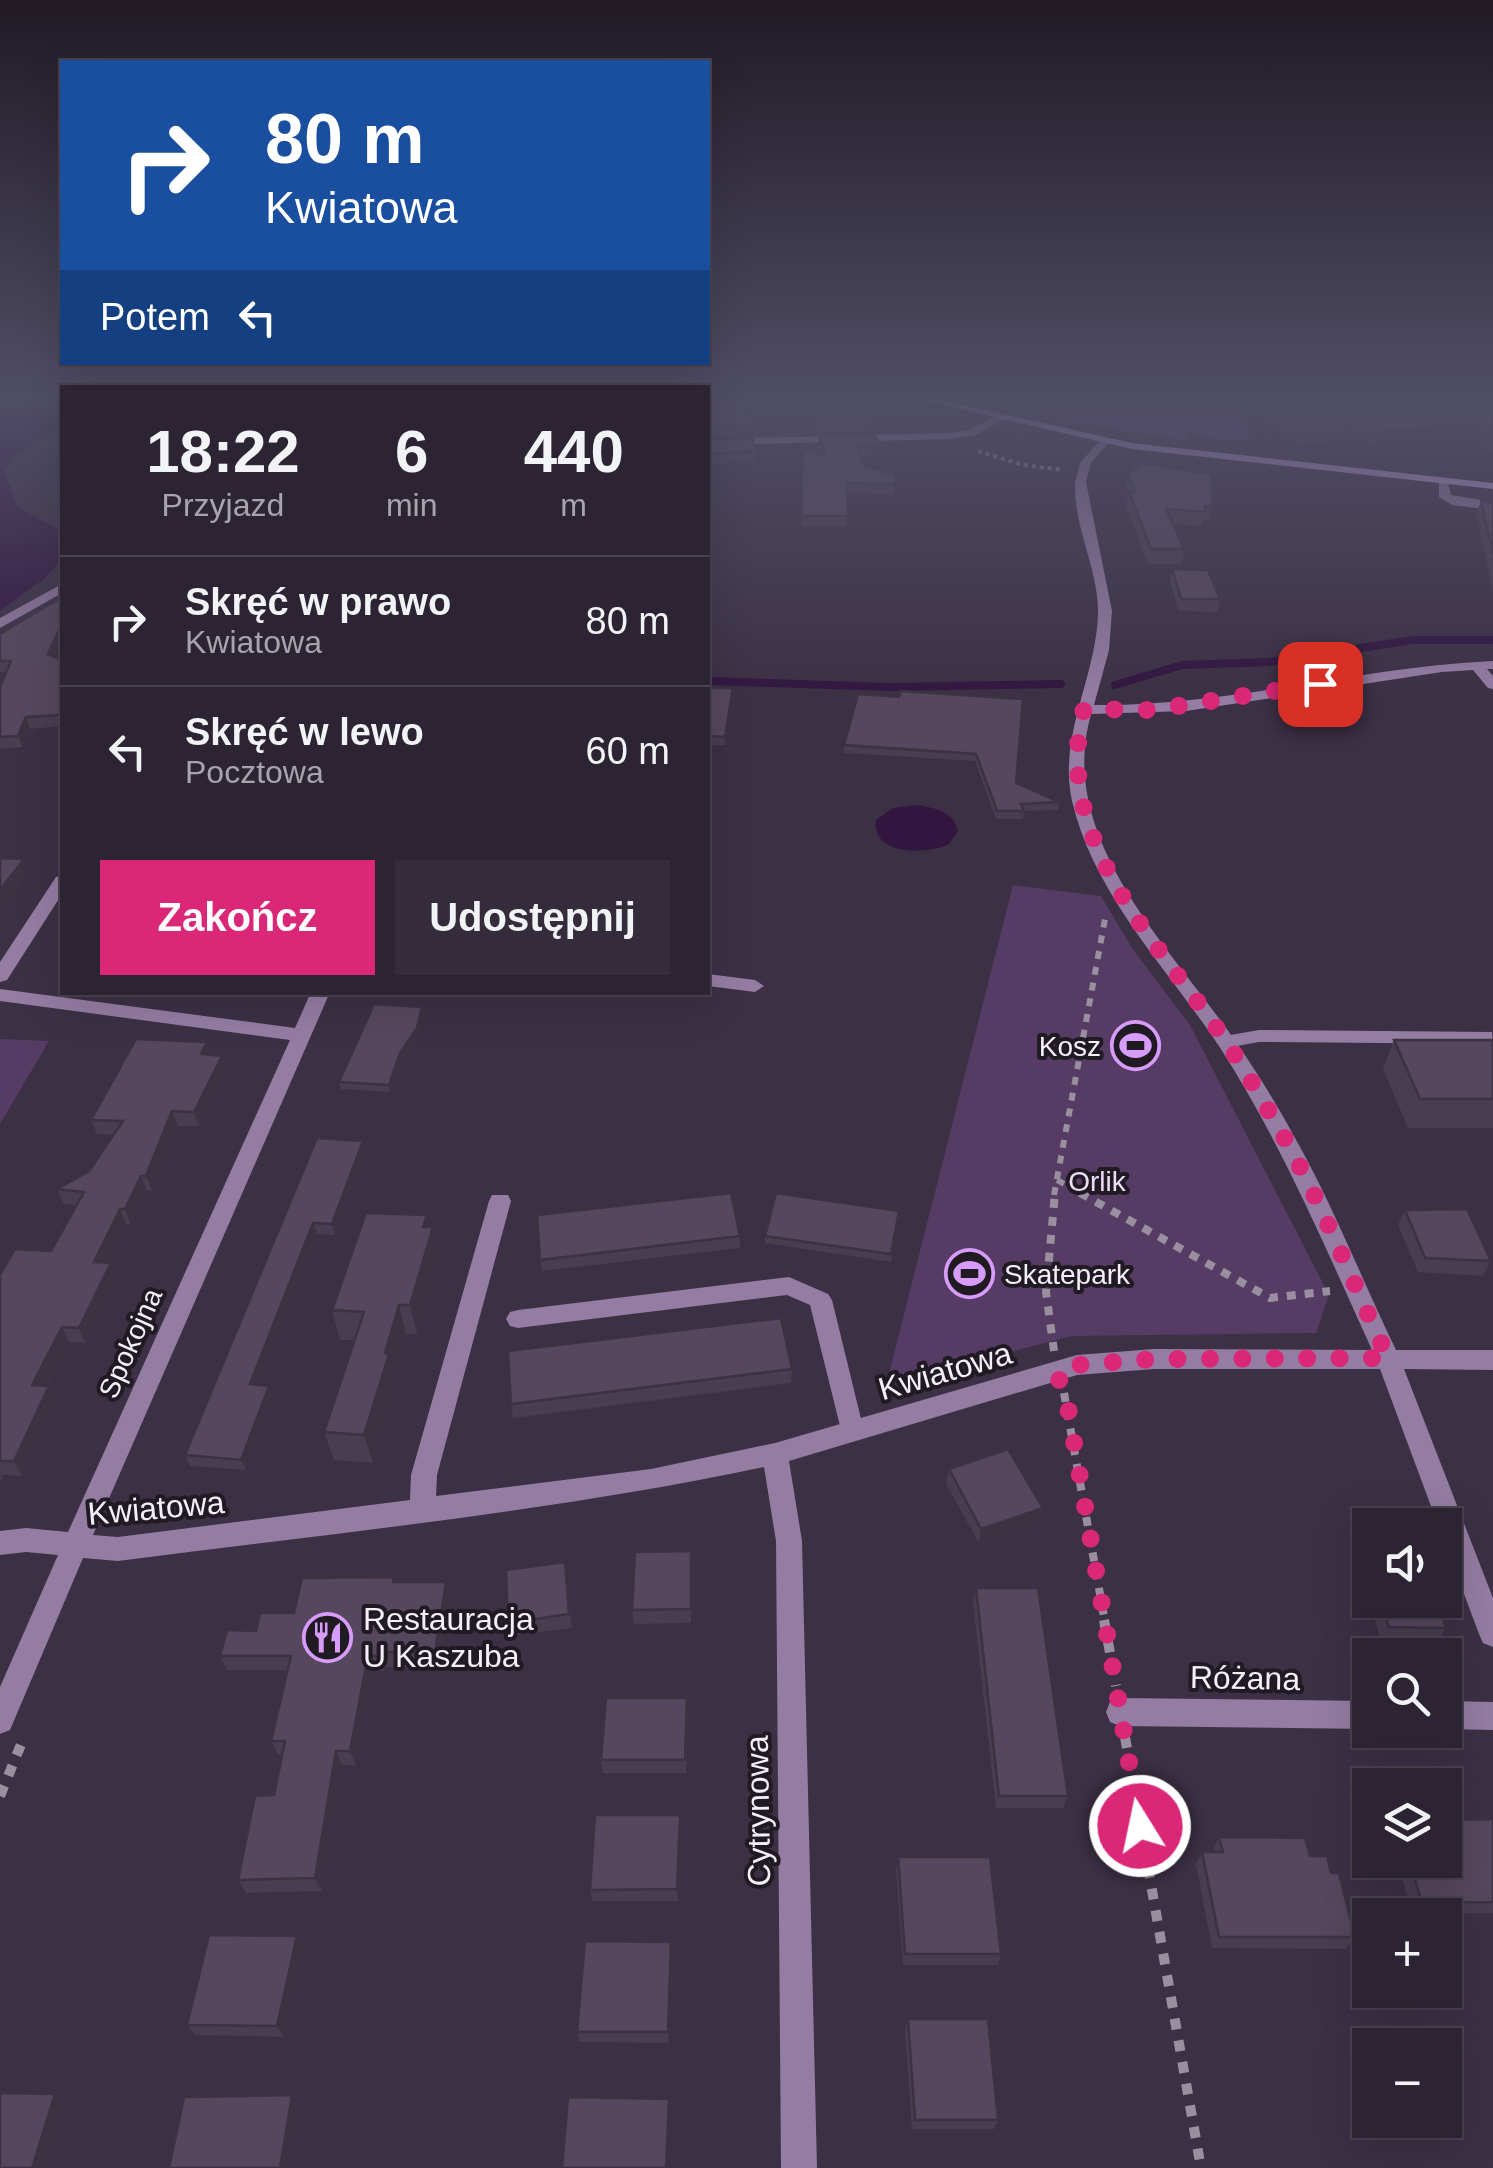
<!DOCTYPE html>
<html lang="pl">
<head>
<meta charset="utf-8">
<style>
	body { margin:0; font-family:Helvetica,sans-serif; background:#352c3b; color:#f1f3f6; height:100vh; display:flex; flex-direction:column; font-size:38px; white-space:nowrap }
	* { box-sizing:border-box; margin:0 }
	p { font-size:32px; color:#a7a4ac }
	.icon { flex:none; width:55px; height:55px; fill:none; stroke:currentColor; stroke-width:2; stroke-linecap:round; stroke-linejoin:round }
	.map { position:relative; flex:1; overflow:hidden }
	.side { position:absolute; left:60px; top:385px; width:650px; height:610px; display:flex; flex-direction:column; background:#2d2433; border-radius:0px; box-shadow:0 10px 40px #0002,0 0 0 2px #48414e }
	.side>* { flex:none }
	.guide { position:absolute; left:60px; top:60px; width:650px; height:305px; border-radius:0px; box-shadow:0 10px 40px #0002,0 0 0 2px #48414e; background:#1a4fa0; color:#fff; overflow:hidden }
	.fabs { position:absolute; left:1352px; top:1508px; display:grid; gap:20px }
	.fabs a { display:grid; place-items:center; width:110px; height:110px; border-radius:0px; background:#2d2433; box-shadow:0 10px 40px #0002,0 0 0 2px #48414e; font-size:50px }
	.pin { position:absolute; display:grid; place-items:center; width:85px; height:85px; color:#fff; margin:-42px; border-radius:20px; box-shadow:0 5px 15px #0006 }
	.me { position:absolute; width:110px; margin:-55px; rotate:350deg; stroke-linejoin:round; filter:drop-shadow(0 0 8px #0008) }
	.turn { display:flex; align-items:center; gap:35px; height:210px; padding:0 40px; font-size:45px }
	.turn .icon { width:130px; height:130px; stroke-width:2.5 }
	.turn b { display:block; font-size:70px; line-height:85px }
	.then { display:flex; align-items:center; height:95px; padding:0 40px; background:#0003; gap:20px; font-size:38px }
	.eta { display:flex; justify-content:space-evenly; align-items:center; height:170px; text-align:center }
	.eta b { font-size:60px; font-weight:700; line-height:70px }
	.primary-button { display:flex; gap:20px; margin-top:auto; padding:20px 40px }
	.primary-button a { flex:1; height:115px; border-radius:0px; background:#db2777; color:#fff; font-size:40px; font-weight:700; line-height:115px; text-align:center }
	.primary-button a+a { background:#352c3b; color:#f1f3f6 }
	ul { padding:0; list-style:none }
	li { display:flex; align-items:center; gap:30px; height:130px; padding:0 40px; border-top:2px solid #48414e }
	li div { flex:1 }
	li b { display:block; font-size:38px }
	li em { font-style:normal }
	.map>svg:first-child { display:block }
	.green { fill:#563b65 }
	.water { fill:#321640 }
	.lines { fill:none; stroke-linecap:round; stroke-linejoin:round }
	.stream { stroke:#321640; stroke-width:8 }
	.path-far3 { stroke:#998f9f; stroke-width:4; stroke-dasharray:4 4; stroke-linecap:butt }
	.path-far2 { stroke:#998f9f; stroke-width:6; stroke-dasharray:8 8; stroke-linecap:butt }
	.path-far1 { stroke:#998f9f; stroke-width:8; stroke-dasharray:9 9; stroke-linecap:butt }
	.path { stroke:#998f9f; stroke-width:10; stroke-dasharray:11 11; stroke-linecap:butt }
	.lane { fill:#947ca2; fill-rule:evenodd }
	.street { fill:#947ca2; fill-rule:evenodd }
	.secondary { fill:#c9a3e0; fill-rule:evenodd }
	.wall { fill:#493d50 }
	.shaded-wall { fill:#3c3241 }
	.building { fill:#55475d; stroke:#3c3241; stroke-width:2.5 }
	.route { stroke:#db2777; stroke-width:18; stroke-dasharray:0 32.4 }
	.labels { text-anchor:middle; stroke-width:8; stroke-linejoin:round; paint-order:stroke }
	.poi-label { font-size:28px; fill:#f6eefb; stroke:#201a23; text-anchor:end }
	.park-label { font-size:28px; fill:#eedcfa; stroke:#201a23 }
	.street-label { font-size:28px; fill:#f6eefb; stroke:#201a23 }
	.near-street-label { font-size:32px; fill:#f6eefb; stroke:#201a23 }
	.near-poi-label { font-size:32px; fill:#f6eefb; stroke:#201a23; text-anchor:start }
</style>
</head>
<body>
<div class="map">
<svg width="1493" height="2168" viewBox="0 0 1493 2168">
	<rect width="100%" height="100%" fill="#3c3044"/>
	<!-- green -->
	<g class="green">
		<path d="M1038,395H1220L1218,400C1232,407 1240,421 1253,425L1248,434L1254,439L1225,441L1187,433V441L1040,417Z"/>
		<path d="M1013,885L1101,896L1132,948L1190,1025L1329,1295L1316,1333L1071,1336L886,1385Z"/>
		<path d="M0,1039L49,1041L0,1124Z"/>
	</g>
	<!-- water -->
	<g class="water">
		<path d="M25,395H62V426L18,453L4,471L18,507L59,530L62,559L45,578L0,611V400Z"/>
		<path d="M918,805C935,808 954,812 958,831L949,844C927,855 871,856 876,820L893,808Z"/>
	</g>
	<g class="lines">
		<!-- stream -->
		<g class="stream">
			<path d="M708,681L890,687L1061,684"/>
			<path d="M1115,685L1182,665L1269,662L1413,640H1493"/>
		</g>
		<!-- path-far3 -->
		<path class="path-far3" d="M978,451L1023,465L1063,470"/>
		<!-- path-far2 -->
		<g class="path-far2">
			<path d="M1057,1180L1084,1195"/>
			<path d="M1054,1195L1105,919H1110"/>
		</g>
		<!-- path-far1 -->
		<g class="path-far1">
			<path d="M1080,1193L1270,1298L1330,1291"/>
			<path d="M1054,1351L1046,1292L1055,1193"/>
			<path d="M1064,1393L1105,1622"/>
		</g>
		<!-- path -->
		<g class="path">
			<path d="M1104,1620L1116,1686"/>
			<path d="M1125,1737L1201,2168"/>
			<path d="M0,1796L24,1737"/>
		</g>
		<!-- lane -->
		<g class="lane">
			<path d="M1259,1030L1492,1032L1493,1044L1259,1042L1226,1048L1216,1042L1219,1037Z"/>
			<path d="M789,1277L828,1294L832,1300L864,1431L861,1438L852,1442L843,1438L810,1305L787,1295L518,1328L510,1326L506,1319L510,1312L518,1310Z"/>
		</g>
		<!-- street -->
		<g class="street">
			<path d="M973,395L1025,397L1030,400L1025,403L985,402Z"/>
			<path d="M999,415L1003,416V420L975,435L950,439L708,445V439L950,433L968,430Z"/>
			<path d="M1101,439L1110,441L1091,463L1086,482L1112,611L1109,650L1094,705C1228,707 1359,667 1493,661V669H1487L1493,676V689L1488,688L1473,670L1442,672L1186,711L1091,714C1056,837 1166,942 1231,1035C1254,1067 1276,1103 1295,1138C1333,1205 1362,1280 1396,1350H1493V1370L1404,1369L1493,1598V1647L1483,1643L1479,1634L1445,1543V1525H1438L1380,1369H1154L1077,1375L789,1461L802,1541L817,2168H781L776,1541L764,1467C551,1512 334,1533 118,1561L83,1558L10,1730L0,1734V1687L58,1555L26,1552L0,1555V1531L26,1528L68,1532L290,1040L0,1001V989L295,1028L311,992H330L93,1535L118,1537L410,1500L411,1475L489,1201L492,1195H508L511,1201L437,1475L436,1496L651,1469L775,1443L1077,1355L1154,1349L1372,1350C1325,1247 1281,1142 1219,1046C1167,968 1094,895 1072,801C1058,736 1095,680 1098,616C1100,572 1073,527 1075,482L1080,463Z"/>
			<path d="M1439,479H1447L1451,495L1493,502V510L1452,505L1439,497Z"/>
			<path d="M62,584V593L0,628V618Z"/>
			<path d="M62,876V894L7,980L0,982V962L56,877Z"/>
			<path d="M708,974L755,980L764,986L755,992L708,986Z"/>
			<path d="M1120,1698L1370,1701V1729L1120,1726L1110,1722L1106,1712L1110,1702Z"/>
			<path d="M1445,1701L1493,1702V1730L1445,1729Z"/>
		</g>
		<!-- secondary -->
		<path class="secondary" d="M900,395H917L1132,443L1493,483V489L1132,449Z"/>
	</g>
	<!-- wall -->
	<g class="wall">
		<path d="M708,395L744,411L751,425L750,434L708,436Z"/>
		<path d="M1250,395H1493V452L1472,439L1373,447L1362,439L1295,444L1252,411L1254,404L1249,400Z"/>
		<path d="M814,414L870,420V431L816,433L813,425Z"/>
		<path d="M819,436L879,446L878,455L860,456L864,466L896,475L894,494L847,493V526H801L803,449L822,454L819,446Z"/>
		<path d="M708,439L755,451V461L708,464Z"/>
		<path d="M1128,475L1212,505L1209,520H1203L1202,526L1173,524L1184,549L1181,564H1148L1126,506L1128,495L1126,489Z"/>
		<path d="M1481,501L1493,502V591L1476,514Z"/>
		<path d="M1172,569L1220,599L1217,612L1179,611L1170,582Z"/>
		<path d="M708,633L711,688L733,697L725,745H708Z"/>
		<path d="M0,634L62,641L55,657L62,660V726L30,729L22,747L0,749V687L6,672H0Z"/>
		<path d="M899,697L1016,783L1060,802L1058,810L1024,811L1023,819H996L975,761L844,753V745Z"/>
		<path d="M235,992H267L265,996L236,994Z"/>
		<path d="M422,1007L424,1014L418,1036L402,1061L390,1092L341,1089L339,1082Z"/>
		<path d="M1394,1040H1493V1128H1408L1383,1069Z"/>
		<path d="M207,1042L211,1055L227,1070L199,1126H178L152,1191H147L131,1224H126L107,1262L118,1277L86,1343L69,1342L47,1386L57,1400L22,1476L3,1475L0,1481V1275L51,1251L77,1205L64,1204L57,1189L89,1171L114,1135L97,1134L91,1120Z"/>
		<path d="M317,1138L363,1141L365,1151L335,1235L317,1234L258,1385L273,1396L246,1470L190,1466L185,1455Z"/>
		<path d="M1405,1210L1491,1261L1483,1276L1418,1272L1398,1225Z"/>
		<path d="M899,1211L891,1262L765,1243V1236Z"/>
		<path d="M429,1227H433L440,1257L417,1334H406L395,1376L397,1383L373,1463L334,1460L324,1432L355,1340H340L332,1310Z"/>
		<path d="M740,1236V1248L542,1271L540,1260Z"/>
		<path d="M792,1369L791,1383L513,1418L511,1404Z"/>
		<path d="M949,1469L1039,1522L979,1543L946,1484Z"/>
		<path d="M691,1551V1623L634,1624L632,1610Z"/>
		<path d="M565,1562L572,1628L510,1636L508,1623Z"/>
		<path d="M395,1582L450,1597L439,1667H385L384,1671H374L356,1765H342L322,1891L246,1893L238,1880L274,1795L282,1755H278L271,1741L287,1670H227L220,1656L256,1631L294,1613Z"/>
		<path d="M976,1588L1068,1796L1063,1808H996L973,1602Z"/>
		<path d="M1370,1598V1600H1436L1446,1628L1437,1642L1381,1641L1369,1601Z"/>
		<path d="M688,1711L686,1773H603L601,1760Z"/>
		<path d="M1493,1819V1913L1412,1914L1397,1860H1445Z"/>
		<path d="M681,1827L678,1901H592L590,1890Z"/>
		<path d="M1219,1837L1310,1856L1331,1873L1355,1937L1346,1949L1212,1948L1196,1864L1202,1852H1214L1213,1849Z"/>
		<path d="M898,1857L1001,1954L998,1965H903L896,1869Z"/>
		<path d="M303,1947L284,2037L196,2035L187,2025Z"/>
		<path d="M673,1953L669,2043L580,2042L577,2032Z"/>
		<path d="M908,2019L998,2120L994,2129H912L905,2029Z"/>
	</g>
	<!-- shaded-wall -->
	<g class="shaded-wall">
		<path d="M1477,423L1472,439L1373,447L1377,432Z"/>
		<path d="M62,623V641L52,665L48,654Z"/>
		<path d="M733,688V697L725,745V737Z"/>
		<path d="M26,717L30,729L22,747L18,736Z"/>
		<path d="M24,859L29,872L0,911V890Z"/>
		<path d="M422,1007L424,1014L418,1036L402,1061L390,1092L389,1085L400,1053Z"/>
		<path d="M207,1042L212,1057L201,1054Z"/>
		<path d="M222,1056L227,1070L199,1126L194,1112Z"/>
		<path d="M172,1111L178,1126L152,1191L146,1176Z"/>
		<path d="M363,1141L365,1151L335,1235L332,1224Z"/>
		<path d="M141,1176L147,1191L131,1224L125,1209Z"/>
		<path d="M120,1209L126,1224L101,1276L94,1262Z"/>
		<path d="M427,1215L431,1235L433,1227L440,1257L417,1334L410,1305L423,1227Z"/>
		<path d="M313,1223L317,1234L254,1395L250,1384Z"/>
		<path d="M111,1263L118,1277L86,1343L79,1328Z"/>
		<path d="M399,1305L406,1334L395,1376L397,1383L373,1463L364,1435Z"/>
		<path d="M62,1327L69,1342L40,1399L32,1385Z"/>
		<path d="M49,1386L57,1400L22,1476L14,1461Z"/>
		<path d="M269,1386L273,1396L246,1470L241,1460Z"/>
		<path d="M1043,1508L1039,1522L979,1543L981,1529Z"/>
		<path d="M446,1582L450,1597L439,1667L435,1652Z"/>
		<path d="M368,1656L374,1671L356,1765L350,1751Z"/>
		<path d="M336,1751L342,1765L322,1891L315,1878Z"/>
		<path d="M680,1815L681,1827L678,1901L677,1889Z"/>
		<path d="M297,1936L303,1947L284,2037L277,2026Z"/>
		<path d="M671,1942L673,1953L669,2043L668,2032Z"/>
		<path d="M55,2094L65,2104L46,2168H32Z"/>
		<path d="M292,2095L299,2105L288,2168H280Z"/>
		<path d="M669,2099L670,2109L668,2168H666Z"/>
	</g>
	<!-- building -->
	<g class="building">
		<path d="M708,395H743L744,411H748L751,425L708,426Z"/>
		<path d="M1265,395H1493V434L1477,423L1377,432L1366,424L1299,429L1256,396Z"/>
		<path d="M868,412L870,420L816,421L814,414Z"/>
		<path d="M875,435L879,446H857L864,466L896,475L894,484L847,483L848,516H801L803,449L825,455L819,436Z"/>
		<path d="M753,438L755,451L708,454V439Z"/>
		<path d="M1140,463L1211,474L1212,505L1205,506V512L1166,509L1184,549H1151L1129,492H1135L1128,475Z"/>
		<path d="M1481,501L1493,502V554Z"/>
		<path d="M1172,569L1208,570L1220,599H1181Z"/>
		<path d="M62,597V623L48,654L62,660V715L26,717L18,736L0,737V687L11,661H0V634Z"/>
		<path d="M708,633H710L711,688H733L725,737L708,736Z"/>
		<path d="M901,691L1023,699L1016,783L1060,802L1021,804L1024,811H997L976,754L844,745L858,694L899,697Z"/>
		<path d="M0,858L24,859L0,890Z"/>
		<path d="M374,1004L422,1007L417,1028L400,1053L389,1085L339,1082Z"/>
		<path d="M136,1039L207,1042L201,1054L222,1056L194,1112L172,1111L146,1176H141L125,1209H120L94,1262L111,1263L79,1328L62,1327L32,1385L49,1386L14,1461H0V1275L15,1249L51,1251L84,1192L57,1189L89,1171L123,1121L91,1120Z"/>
		<path d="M1394,1040H1493V1099H1420Z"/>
		<path d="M317,1138L363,1141L332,1224L313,1223L250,1384L269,1386L241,1460L185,1455Z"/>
		<path d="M731,1193L740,1236L540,1260L537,1215Z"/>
		<path d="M776,1193L899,1211L891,1254L765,1236Z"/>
		<path d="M1467,1209L1491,1261L1425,1258L1405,1210Z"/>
		<path d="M366,1213L427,1215L423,1227H433L410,1305H399L385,1353L389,1354L364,1435L324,1432L364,1312L332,1310Z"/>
		<path d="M781,1318L792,1369L511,1404L508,1351Z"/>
		<path d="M1008,1449L1043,1508L981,1529L949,1469Z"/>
		<path d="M691,1551V1609L632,1610L635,1552Z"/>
		<path d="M565,1562L569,1614L508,1623L506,1570Z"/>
		<path d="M394,1577L393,1582H446L435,1652H380L379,1656H368L350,1751H336L315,1878L238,1880L255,1796L274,1795L285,1741H271L291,1656H220L227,1630L256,1631L260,1613H294L302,1578Z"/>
		<path d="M976,1588H1038L1068,1796H999Z"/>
		<path d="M1380,1600H1436L1446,1628L1389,1627Z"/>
		<path d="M606,1698H687L685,1760H601Z"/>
		<path d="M1445,1811L1448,1820L1493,1819V1902L1422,1903L1409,1860H1445Z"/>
		<path d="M595,1815H680L677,1889L590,1890Z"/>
		<path d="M1219,1837L1305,1838L1310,1856H1327L1331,1873H1339L1355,1937H1219L1202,1852H1223Z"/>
		<path d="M898,1857H990L1001,1954H905Z"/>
		<path d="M209,1935L297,1936L277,2026L187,2025Z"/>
		<path d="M585,1941L671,1942L668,2032H577Z"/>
		<path d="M908,2019H988L998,2120H915Z"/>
		<path d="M0,2093L55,2094L32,2168H0Z"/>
		<path d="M292,2095L280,2168H169L184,2097Z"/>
		<path d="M568,2097L669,2099L666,2168H562Z"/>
	</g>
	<!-- sky -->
	<linearGradient id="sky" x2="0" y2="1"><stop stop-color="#211a25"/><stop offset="0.57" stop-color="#504e67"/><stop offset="1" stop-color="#504e67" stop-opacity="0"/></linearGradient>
	<rect width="1493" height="698" fill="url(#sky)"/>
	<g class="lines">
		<!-- route -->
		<path class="route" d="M1140,1826L1068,1407L1057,1373L1077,1365L1154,1359L1388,1358C1354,1285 1324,1208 1284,1137C1265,1105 1246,1071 1225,1040C1158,942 1050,838 1084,709L1152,710L1320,684"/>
	</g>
	<!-- icons -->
	<defs>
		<symbol id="stadium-ring" viewBox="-11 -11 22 22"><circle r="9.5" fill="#201a23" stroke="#d79bf9" stroke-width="1.5"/><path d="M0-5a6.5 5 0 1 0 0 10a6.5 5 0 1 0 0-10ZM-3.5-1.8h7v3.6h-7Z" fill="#d79bf9"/></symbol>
		<symbol id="restaurant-ring" viewBox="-11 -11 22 22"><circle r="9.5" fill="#201a23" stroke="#d79bf9" stroke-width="1.5"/><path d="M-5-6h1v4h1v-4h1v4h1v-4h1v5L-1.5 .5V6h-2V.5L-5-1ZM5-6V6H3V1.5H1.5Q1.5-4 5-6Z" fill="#d79bf9"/></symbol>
	</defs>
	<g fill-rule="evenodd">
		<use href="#stadium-ring" x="1108" y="1018" width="55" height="55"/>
		<use href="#stadium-ring" x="942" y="1246" width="55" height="55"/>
		<use href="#restaurant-ring" x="300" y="1610" width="55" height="55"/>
	</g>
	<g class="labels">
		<!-- poi labels -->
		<g class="poi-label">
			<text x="1101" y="1056">Kosz</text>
			<text x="1004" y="1284" text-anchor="start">Skatepark</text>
		</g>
		<!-- park labels -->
		<g class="park-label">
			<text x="1097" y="1191">Orlik</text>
		</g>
		<!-- street labels -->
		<g class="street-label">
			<text transform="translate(130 1343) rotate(-66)" y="10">Spokojna</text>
		</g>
		<!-- near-street labels -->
		<g class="near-street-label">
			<text transform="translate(945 1371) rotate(-16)" y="11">Kwiatowa</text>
			<text transform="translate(156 1508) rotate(-5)" y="11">Kwiatowa</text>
			<text transform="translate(1245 1678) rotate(1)" y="11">Różana</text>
			<text transform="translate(758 1811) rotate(-91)" y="11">Cytrynowa</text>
		</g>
		<!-- near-poi labels -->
		<g class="near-poi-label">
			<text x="363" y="1630">Restauracja<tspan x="363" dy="37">U Kaszuba</tspan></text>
		</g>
	</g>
</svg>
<div class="fabs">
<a><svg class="icon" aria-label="sound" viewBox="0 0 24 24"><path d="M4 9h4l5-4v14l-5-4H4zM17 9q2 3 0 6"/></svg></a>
<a><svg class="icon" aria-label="search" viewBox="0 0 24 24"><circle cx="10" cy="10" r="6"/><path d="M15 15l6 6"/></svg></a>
<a><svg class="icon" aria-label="layers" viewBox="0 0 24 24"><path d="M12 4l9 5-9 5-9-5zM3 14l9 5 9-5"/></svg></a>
<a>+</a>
<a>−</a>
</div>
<div class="pin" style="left:1320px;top:684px;background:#d93025"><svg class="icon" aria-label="arrive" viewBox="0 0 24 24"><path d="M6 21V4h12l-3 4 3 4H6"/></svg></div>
<svg class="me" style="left:1140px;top:1826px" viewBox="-20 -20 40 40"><circle r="17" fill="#db2777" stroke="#fff" stroke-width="3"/><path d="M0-11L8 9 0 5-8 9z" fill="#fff"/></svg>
<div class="guide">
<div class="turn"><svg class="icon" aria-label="right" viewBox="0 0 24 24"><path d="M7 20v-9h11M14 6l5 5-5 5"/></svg><div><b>80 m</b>Kwiatowa</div></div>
<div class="then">Potem<svg class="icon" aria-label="left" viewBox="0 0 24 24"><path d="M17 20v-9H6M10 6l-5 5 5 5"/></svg></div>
</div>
<section class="side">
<div class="eta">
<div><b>18:22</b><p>Przyjazd</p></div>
<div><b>6</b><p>min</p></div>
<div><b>440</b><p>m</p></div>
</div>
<ul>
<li><svg class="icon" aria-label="right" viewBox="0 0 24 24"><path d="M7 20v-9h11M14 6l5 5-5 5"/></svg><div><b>Skręć w prawo</b><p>Kwiatowa</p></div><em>80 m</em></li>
<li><svg class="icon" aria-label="left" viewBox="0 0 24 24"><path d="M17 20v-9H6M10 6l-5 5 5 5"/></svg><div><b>Skręć w lewo</b><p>Pocztowa</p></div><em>60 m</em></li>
</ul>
<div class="primary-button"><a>Zakończ</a><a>Udostępnij</a></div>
</section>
</div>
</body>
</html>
